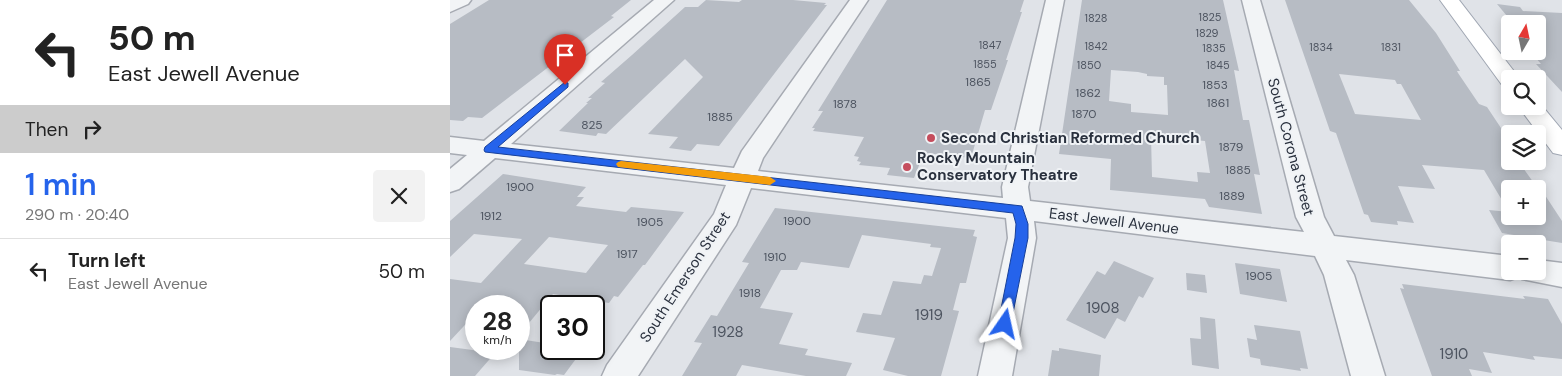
<!DOCTYPE html>
<html lang="en">
<head>
<meta charset="utf-8">
<style>
	body { margin:0; font-family:"DM Sans",sans-serif; background:#f2f2f2; color:#222; height:100vh; display:flex; flex-direction:column; font-size:19px; white-space:nowrap }
	* { box-sizing:border-box; margin:0 }
	p { font-size:16px; color:#767676 }
	.icon { flex:none; width:28px; height:28px; fill:none; stroke:currentColor; stroke-width:2; stroke-linecap:round; stroke-linejoin:round }
	.map { position:relative; flex:1; overflow:hidden }
	.panel { display:flex; flex-direction:column; background:#fff; width:450px }
	.panel>* { flex:none }
	.guide { background:#fff; color:#222; overflow:hidden }
	.needle { width:32px; rotate:9deg }
	.controls { position:absolute; left:1051px; top:15px; display:grid; gap:10px }
	.controls a { display:grid; place-items:center; width:45px; height:45px; border-radius:5px; background:#fff; box-shadow:0 2px 12px #0003; font-size:25px }
	.speed { position:absolute; left:15px; top:295px; display:flex; gap:10px; font-size:25px; font-weight:700; text-align:center }
	.speed>* { display:grid; place-content:center; width:65px; height:65px; border-radius:50%; background:#fff; box-shadow:0 2px 12px #0003; line-height:1 }
	.speed small { font-size:12px; font-weight:400 }
	.speed .limit { border:2px solid #111; border-radius:8px; background:#fff; color:#111 }
	.pin { position:absolute; display:grid; place-items:center; width:42px; height:42px; color:#fff; margin:-51px -21px; border-radius:50% 50% 50% 0; rotate:-45deg; box-shadow:0 0 5px #0007 }
	.pin .icon { rotate:45deg }
	.me { position:absolute; width:55px; margin:-28px; rotate:11deg; stroke-linejoin:round; filter:drop-shadow(0 0 4px #0008) }
	.turn { display:flex; align-items:center; gap:18px; height:105px; padding:0 25px; font-size:22px }
	.turn .icon { width:65px; height:65px; stroke-width:2.5 }
	.turn b { display:block; font-size:35px; line-height:42px }
	.then { display:flex; align-items:center; height:48px; padding:0 25px; background:#0003; gap:10px; font-size:19px }
	.round { display:grid; place-items:center; flex:none; width:52px; height:52px; border-radius:5px; background:#f2f2f2 }
	.headline { display:flex; align-items:center; justify-content:space-between; height:85px; padding:0 25px }
	h1 { font-size:30px; font-weight:600; line-height:38px; color:#2563eb }
	ul { padding:0; list-style:none }
	li { display:flex; align-items:center; gap:15px; height:65px; padding:0 25px; border-top:1px solid #e0e0e0 }
	li div { flex:1 }
	li b { display:block; font-size:19px }
	li em { font-style:normal }
	main { display:flex; flex:1; min-height:0 }
	.map>svg:first-child { display:block }
	.building { fill:#b7bcc4; fill-rule:evenodd }
	.lines { fill:none; stroke-linecap:round; stroke-linejoin:round }
	.minor-casing { stroke:#a6aab2; stroke-width:3 }
	.major-casing { stroke:#a0a7b3; stroke-width:2 }
	.minor { fill:#f2f4f6; fill-rule:evenodd }
	.major { fill:#fff; fill-rule:evenodd }
	.route { fill:#2563eb; stroke:#184099 }
	.slow { fill:#f59e0b }
	.poi-dot { fill:#c54d5d; stroke:#eff2f5; stroke-width:2 }
	.labels { text-anchor:middle; stroke-width:4; stroke-linejoin:round; paint-order:stroke }
	.far-number-label { font-size:11px; fill:#4d5460 }
	.number-label { font-size:12px; fill:#4d5460 }
	.poi-label { font-size:15px; font-weight:bold; fill:#2a313e; stroke:#eff2f5; text-anchor:start }
	.street-label { font-size:15px; fill:#2a313e; stroke:#eff2f5 }
	.near-number-label { font-size:15px; fill:#4d5460 }
</style>
</head>
<body>
<main>
<section class="panel">
<div class="guide">
<div class="turn"><svg class="icon" aria-label="left" viewBox="0 0 24 24"><path d="M17 20v-9H6M10 6l-5 5 5 5"/></svg><div><b>50 m</b>East Jewell Avenue</div></div>
<div class="then">Then<svg class="icon" aria-label="right" viewBox="0 0 24 24"><path d="M7 20v-9h11M14 6l5 5-5 5"/></svg></div>
</div>
<div class="headline"><div><h1>1 min</h1><p>290 m · 20:40</p></div><a class="round"><svg class="icon" aria-label="close" viewBox="0 0 24 24"><path d="M6 6l12 12M18 6L6 18"/></svg></a></div>
<ul>
<li><svg class="icon" aria-label="left" viewBox="0 0 24 24"><path d="M17 20v-9H6M10 6l-5 5 5 5"/></svg><div><b>Turn left</b><p>East Jewell Avenue</p></div><em>50 m</em></li>
</ul>
</section>
<div class="map">
<svg width="1112" height="376" viewBox="0 0 1112 376">
	<rect width="100%" height="100%" fill="#e0e3e8"/>
	<!-- building -->
	<g class="building">
		<path d="M39,0H181L161,16L164,17L32,118L18,117L13,121L0,120V24Z"/>
		<path d="M256,0L289,2L292,0H343L376,3L374,5H377L269,146L247,144L241,151L219,148L228,137L198,134L253,77L235,59L156,134L148,133L146,136L109,131L138,103H136L142,98H138L155,83L151,82L182,55L235,7H248Z"/>
		<path d="M437,0H574L570,12H572L556,60H558L541,110H535L521,158L474,153L464,178L437,175L440,168L409,165L411,162L407,161L409,157L404,156L414,137L363,131L365,128H362L373,111H368Z"/>
		<path d="M632,0H773L789,71L784,70L793,120H799L810,175L804,174L812,214L759,207L755,199L660,190L661,159L609,154ZM661,70L688,72L697,74V76L714,77V85H717L718,115L681,112V104L659,101ZM701,136L755,141L760,173L747,172L748,182L702,177Z"/>
		<path d="M835,0H959L986,33L1010,71H1007L1008,73L1029,104L1037,107L1057,137H1051L1060,149V161H1068L1086,186H1089L1112,221V243L1052,233L1039,210L1059,212L1034,170L972,165L985,189L948,186L964,223L947,221L948,225L921,222L918,215L914,214L886,133L880,131ZM889,74L945,80L947,84H951L971,120L905,114ZM1060,189H1088V216H1060Z"/>
		<path d="M1047,4L1070,7L1073,11L1112,13V92L1086,64H1091L1080,51H1089L1088,49V24L1062,22Z"/>
		<path d="M53,174L136,187L127,197H134L126,206L176,212L181,207L234,212L195,265H193L168,297L164,296L159,303L103,294L69,335V306H26V313L0,341V279L31,283L72,239L24,234L0,257V221ZM99,237L158,245L136,273L74,264Z"/>
		<path d="M325,208L525,230L523,236L527,237L516,283H510L503,310L509,311L491,376H458L433,370L445,338L406,332L413,313L431,315L443,281L471,284L474,275L482,276L491,248L480,247L481,244L412,235L399,268L351,262L347,270H331L310,308L343,313L329,344L358,349L355,355L402,363L396,376H356L292,365L286,376H232L252,343L244,342L261,315L267,316L299,263L292,262Z"/>
		<path d="M664,261L704,278L693,298L689,296L675,322L667,318L655,339L616,320L647,271L655,275Z"/>
		<path d="M785,263L830,269L837,302L790,294Z"/>
		<path d="M736,273L755,275L757,293L737,290Z"/>
		<path d="M952,284L1075,299L1073,296L1098,299L1112,324V359L1083,356L1085,360L1033,352L1042,373L1019,369L1022,376H982L950,288L954,289Z"/>
		<path d="M750,317L765,319L769,369L742,365L740,338L751,339Z"/>
		<path d="M804,325L850,331L858,369L850,368L851,371L811,365L810,359L800,357L797,338L807,340Z"/>
		<path d="M69,339L101,344V349H126L125,351L131,352L114,375L107,374L105,375L69,370Z"/>
		<path d="M0,347L45,353L25,376H0Z"/>
		<path d="M609,348L651,355L649,376H598L602,350L609,351Z"/>
	</g>
	<g class="lines">
		<defs>
			<g id="minor">
				<path d="M0,0H21L18,4L0,12Z"/>
				<path d="M204,0H224L61,144L284,168L292,151L400,0H418L313,158L308,171L553,198L552,187L596,0H614L578,187L580,201L854,232L846,217L792,0H810L874,217L884,236L1060,256V271H1088V260L1112,263V287L1072,279L1071,276L1060,280L896,260L904,275L935,376H901L874,275L865,256L584,221L586,238L562,376H528L558,238L556,218L301,188L286,225L188,376H152L157,365L264,214L276,185L45,158L9,189L0,192V169L17,155L0,153V137L34,141Z"/>
			</g>
			<g id="major">
				<path d="M990,0H1009L1070,79H1060V87L1052,85Z"/>
				<path d="M1088,101L1112,130V155L1103,153L1068,106H1088Z"/>
			</g>
		</defs>
		<!-- minor casing -->
		<use href="#minor" class="minor-casing"/>
		<!-- major casing -->
		<use href="#major" class="major-casing"/>
		<!-- minor -->
		<use href="#minor" class="minor"/>
		<!-- major -->
		<use href="#major" class="major"/>
	</g>
	<!-- route -->
	<path class="route" d="M115,82L118,83V87L48,147L572,206L578,224V238L560,328L555,330L550,328L548,324L565,238L566,224L563,213L35,152L34,150L35,147Z"/>
	<!-- slow -->
	<path class="slow" d="M171,161L320,177L326,181L320,185L168,167L166,164L168,162Z"/>
	<!-- markers -->
	<g class="poi-dot">
		<circle cx="481" cy="138" r="5"/>
		<circle cx="457" cy="167" r="5"/>
	</g>
	<g class="labels">
		<!-- far-number labels -->
		<g class="far-number-label">
			<text x="760" y="21">1825</text>
			<text x="646" y="22">1828</text>
			<text x="757" y="37">1829</text>
			<text x="540" y="49">1847</text>
			<text x="646" y="50">1842</text>
			<text x="871" y="51">1834</text>
			<text x="941" y="51">1831</text>
			<text x="764" y="52">1835</text>
			<text x="535" y="68">1855</text>
			<text x="639" y="69">1850</text>
			<text x="768" y="69">1845</text>
		</g>
		<!-- number labels -->
		<g class="number-label">
			<text x="528" y="86">1865</text>
			<text x="765" y="89">1853</text>
			<text x="638" y="97">1862</text>
			<text x="768" y="107">1861</text>
			<text x="395" y="108">1878</text>
			<text x="634" y="118">1870</text>
			<text x="270" y="121">1885</text>
			<text x="142" y="129">825</text>
			<text x="781" y="151">1879</text>
			<text x="788" y="174">1885</text>
			<text x="70" y="191">1900</text>
			<text x="782" y="200">1889</text>
			<text x="41" y="220">1912</text>
			<text x="347" y="225">1900</text>
			<text x="200" y="226">1905</text>
			<text x="177" y="258">1917</text>
			<text x="325" y="261">1910</text>
			<text x="809" y="280">1905</text>
			<text x="300" y="297">1918</text>
		</g>
		<!-- poi labels -->
		<g class="poi-label">
			<text x="491" y="143">Second Christian Reformed Church</text>
			<text x="467" y="163">Rocky Mountain<tspan x="467" dy="17">Conservatory Theatre</tspan></text>
		</g>
		<!-- street labels -->
		<g class="street-label">
			<text transform="translate(841 147) rotate(75)" y="5">South Corona Street</text>
			<text transform="translate(664 221) rotate(7)" y="5">East Jewell Avenue</text>
			<text transform="translate(235 277) rotate(-57)" y="5">South Emerson Street</text>
		</g>
		<!-- near-number labels -->
		<g class="near-number-label">
			<text x="653" y="313">1908</text>
			<text x="479" y="320">1919</text>
			<text x="278" y="337">1928</text>
			<text x="1004" y="359">1910</text>
		</g>
	</g>
</svg>
<div class="controls">
<a><svg class="needle" viewBox="-14 -14 28 28"><path d="M0-13l5 13h-10z" fill="#e53935"/><path d="M0 13l5-13h-10z" fill="#767676"/></svg></a>
<a><svg class="icon" aria-label="search" viewBox="0 0 24 24"><circle cx="10" cy="10" r="6"/><path d="M15 15l6 6"/></svg></a>
<a><svg class="icon" aria-label="layers" viewBox="0 0 24 24"><path d="M12 4l9 5-9 5-9-5zM3 14l9 5 9-5"/></svg></a>
<a>+</a>
<a>−</a>
</div>
<div class="speed"><div>28<small>km/h</small></div><div class="limit">30</div></div>
<div class="pin" style="left:115px;top:85px;background:#d93025"><svg class="icon" aria-label="arrive" viewBox="0 0 24 24"><path d="M6 21V4h12l-3 4 3 4H6"/></svg></div>
<svg class="me" style="left:555px;top:324px" viewBox="-20 -20 40 40"><path d="M0-17L14 15 0 8-14 15z" fill="#2563eb" stroke="#fff" stroke-width="4"/></svg>
</div>
</main>
</body>
</html>
